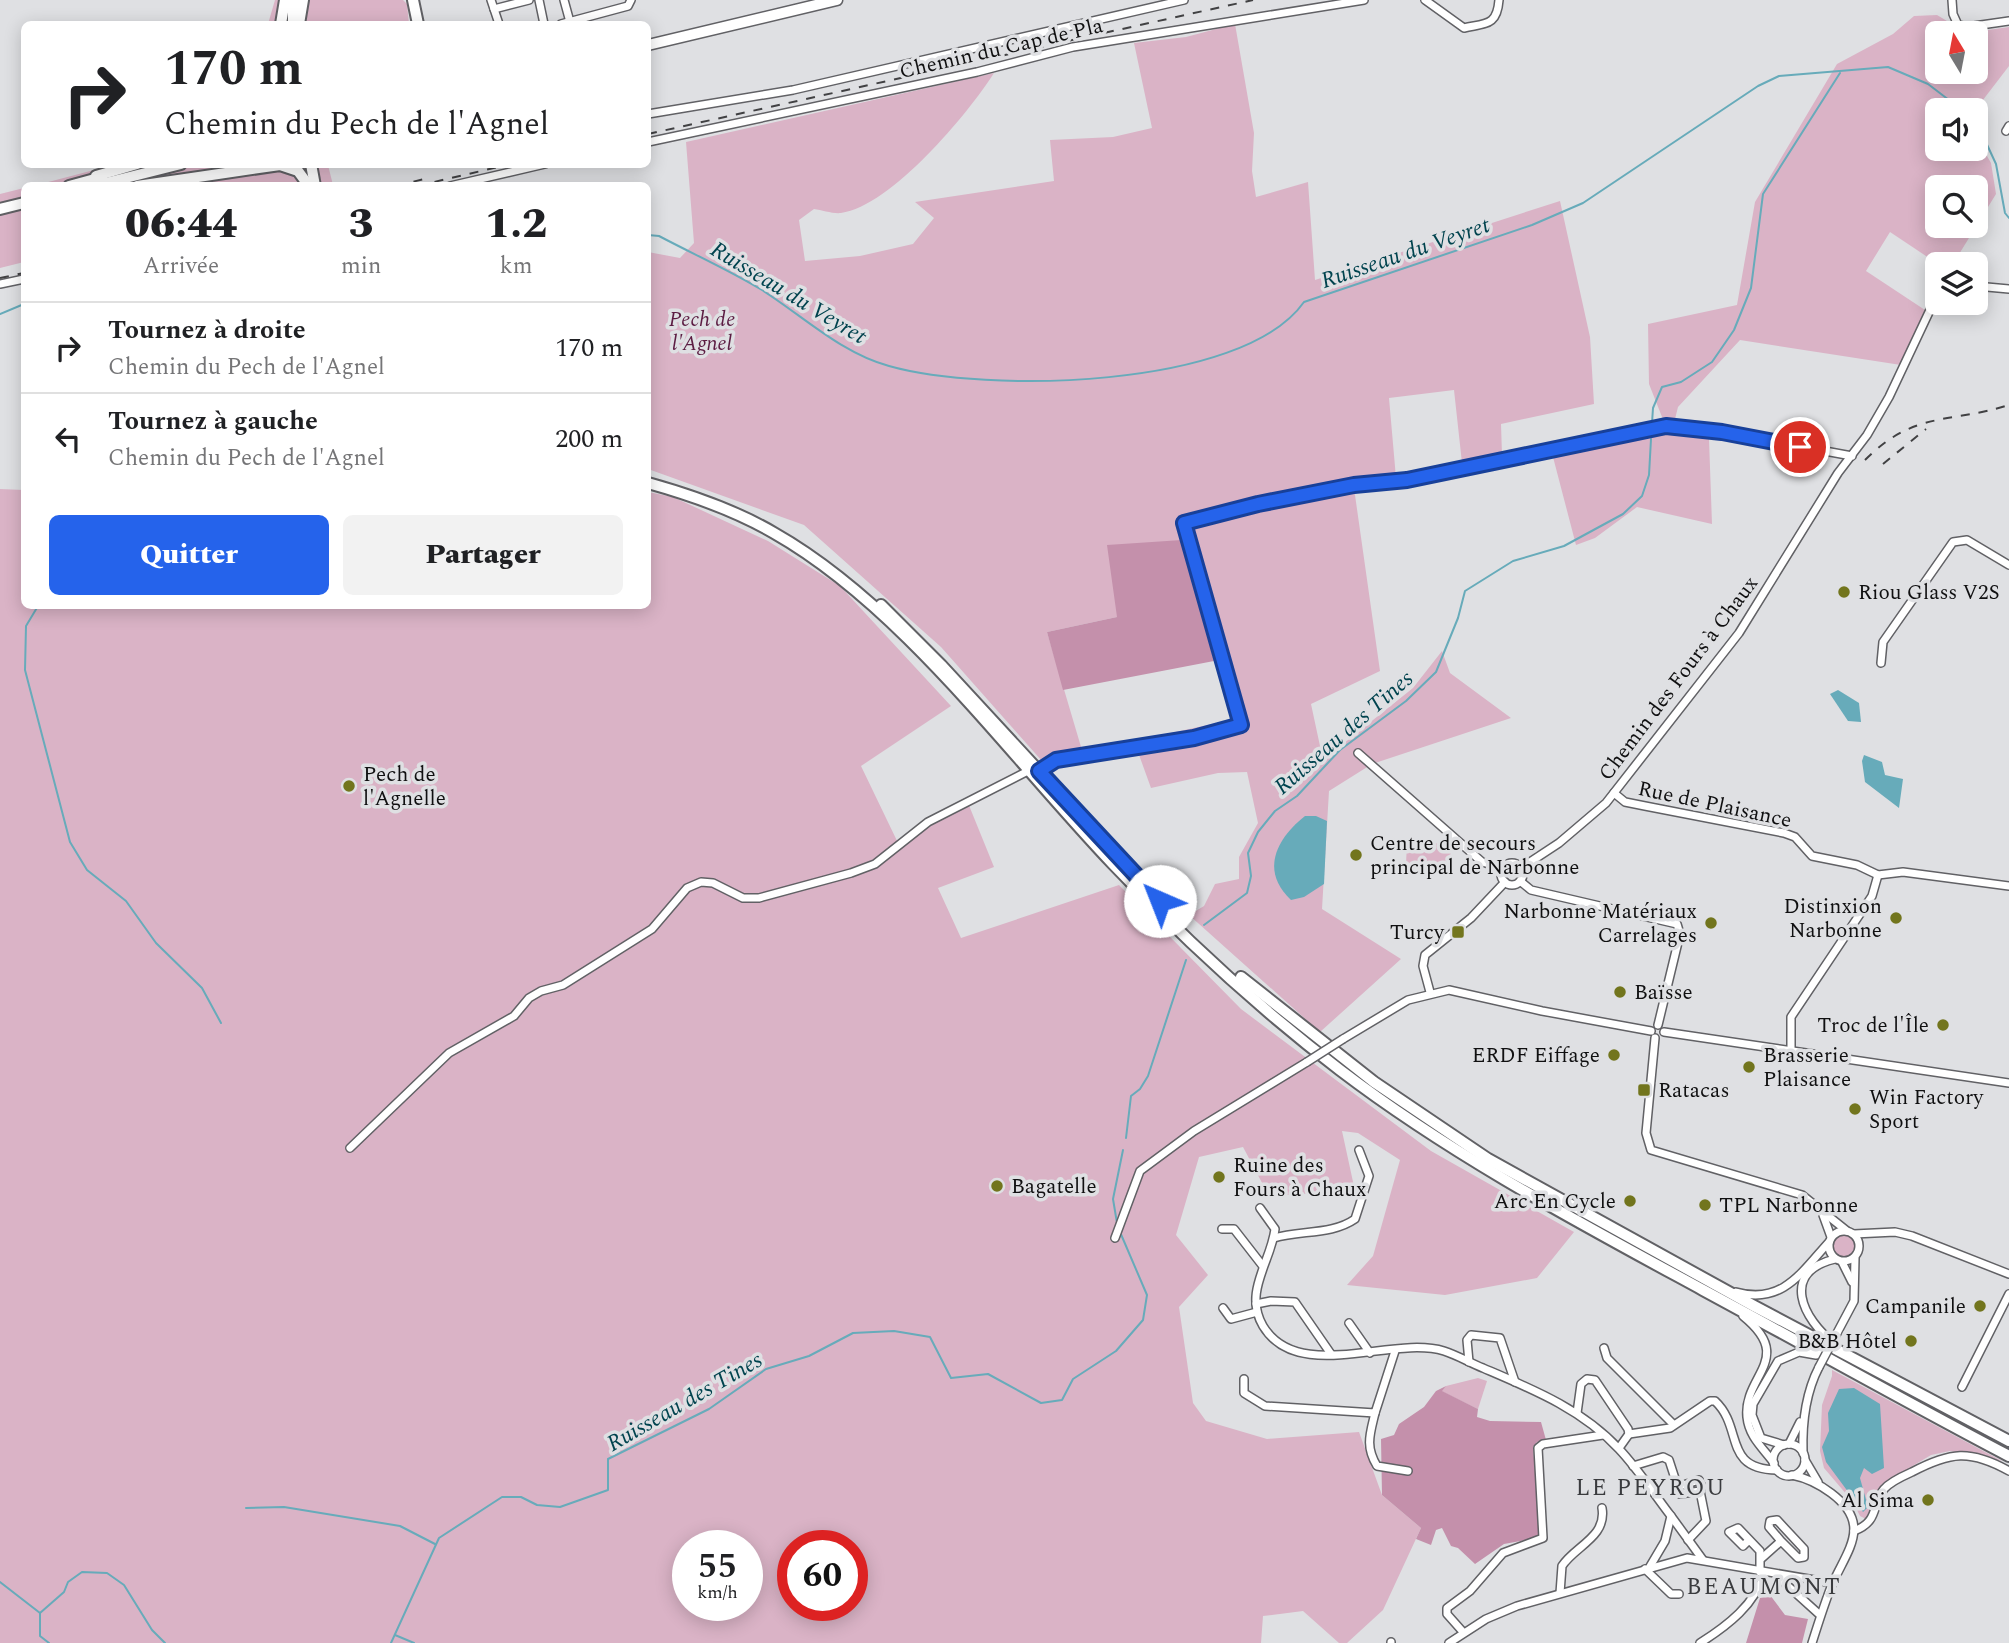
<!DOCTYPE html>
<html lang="fr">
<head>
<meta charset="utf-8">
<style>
	body { margin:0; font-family:Spectral,serif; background:#f2f2f2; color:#202124; height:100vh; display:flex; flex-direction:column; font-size:26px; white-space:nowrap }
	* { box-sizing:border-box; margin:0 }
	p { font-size:23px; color:#757577 }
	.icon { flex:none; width:38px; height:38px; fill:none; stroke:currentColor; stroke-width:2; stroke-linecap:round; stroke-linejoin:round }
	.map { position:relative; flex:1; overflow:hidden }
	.drawer { position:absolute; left:21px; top:182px; width:630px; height:427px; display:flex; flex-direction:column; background:#fff; border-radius:10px; box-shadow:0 4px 18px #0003 }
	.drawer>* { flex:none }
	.top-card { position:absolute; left:21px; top:21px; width:630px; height:147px; border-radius:10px; box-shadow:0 4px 18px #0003; background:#fff; color:#202124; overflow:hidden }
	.needle { width:46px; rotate:350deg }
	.tools { position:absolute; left:1925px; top:21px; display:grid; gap:14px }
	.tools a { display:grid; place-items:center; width:63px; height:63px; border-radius:10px; background:#fff; box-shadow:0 4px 18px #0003; font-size:35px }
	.speed { position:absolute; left:672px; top:1530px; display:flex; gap:14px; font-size:35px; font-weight:700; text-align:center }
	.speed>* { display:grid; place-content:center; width:91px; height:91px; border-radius:50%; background:#fff; box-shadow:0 4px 18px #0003; line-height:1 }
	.speed small { font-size:18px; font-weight:400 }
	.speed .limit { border:10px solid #d22; background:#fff; color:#111 }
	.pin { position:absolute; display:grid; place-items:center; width:60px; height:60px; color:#fff; margin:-30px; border:4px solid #fff; border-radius:50%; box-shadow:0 2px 7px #0007 }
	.me { position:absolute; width:77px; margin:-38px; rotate:316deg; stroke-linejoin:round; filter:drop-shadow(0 0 5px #0008) }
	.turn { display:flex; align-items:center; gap:24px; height:147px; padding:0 28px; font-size:32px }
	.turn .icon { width:91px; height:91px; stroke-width:2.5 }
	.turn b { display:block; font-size:49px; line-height:60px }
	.eta { display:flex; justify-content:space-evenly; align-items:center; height:119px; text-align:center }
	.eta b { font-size:42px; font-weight:800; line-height:49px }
	.cta { display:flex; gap:14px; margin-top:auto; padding:14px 28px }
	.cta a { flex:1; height:80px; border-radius:10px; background:#2563eb; color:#fff; font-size:28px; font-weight:800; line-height:80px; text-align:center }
	.cta a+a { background:#f2f2f2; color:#202124 }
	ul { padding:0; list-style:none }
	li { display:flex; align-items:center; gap:21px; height:91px; padding:0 28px; border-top:2px solid #e0e0e0 }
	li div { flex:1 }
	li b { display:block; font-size:26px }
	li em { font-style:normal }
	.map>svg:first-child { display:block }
	.green { fill:#dab3c6; fill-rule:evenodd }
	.forest { fill:#c490ab }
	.water { fill:#67abba }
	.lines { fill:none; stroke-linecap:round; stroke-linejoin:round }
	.stream { stroke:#67abba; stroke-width:2 }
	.street-casing { stroke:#616165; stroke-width:10 }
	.secondary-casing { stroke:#616165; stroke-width:13 }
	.primary-casing { stroke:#616165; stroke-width:14 }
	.street { stroke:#fff; stroke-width:7 }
	.secondary { stroke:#fff; stroke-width:10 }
	.primary { stroke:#fff; stroke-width:10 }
	.rail { stroke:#414143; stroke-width:2; stroke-dasharray:9 9; stroke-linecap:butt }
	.street-bridge-casing { stroke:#616165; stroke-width:10; stroke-linecap:butt }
	.street-bridge { stroke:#fff; stroke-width:7 }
	.route-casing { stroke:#184099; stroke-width:18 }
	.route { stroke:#2563eb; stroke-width:12 }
	.poi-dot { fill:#72751d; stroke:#dfe0e3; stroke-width:2.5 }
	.labels { text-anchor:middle; stroke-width:7; stroke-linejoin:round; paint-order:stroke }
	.street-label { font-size:21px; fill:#101011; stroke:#dfe0e3 }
	.park-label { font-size:21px; font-style:italic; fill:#5c1d43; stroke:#dfe0e3 }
	.poi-label { font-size:21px; fill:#101011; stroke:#dfe0e3; text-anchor:start }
	.water-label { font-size:23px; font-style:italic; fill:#00434e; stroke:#dfe0e3 }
	.neighbourhood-label { font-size:23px; letter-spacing:2px; fill:#3a3b3e; stroke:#dfe0e3 }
</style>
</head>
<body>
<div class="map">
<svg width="2009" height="1643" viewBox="0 0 2009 1643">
	<rect width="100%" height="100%" fill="#dfe0e3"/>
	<!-- green -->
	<g class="green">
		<path d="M275,0H403L407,4L409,24H268Z"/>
		<path d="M1937,15L1967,33L2009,27V66L1976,109V137L1991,163L1996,194L1953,264H1938L1890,232L1866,271L1925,310L1901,365L1740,340L1678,407L1675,419L1664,422L1649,384L1648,324L1737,305L1755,202L1837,64L1893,34L1914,16ZM1937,33H1976V72H1937ZM1937,110H1976V149H1937ZM1937,187H1976V226H1937Z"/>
		<path d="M1235,24L1254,133L1252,171L1256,197L1308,182L1315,280L1560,201L1590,337L1594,404L1501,424L1502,455L1462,463L1454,390L1389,398L1396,478L1354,488L1380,671L1311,704L1323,760L1413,688L1442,651L1450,673L1511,718L1372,764L1329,791L1322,909L1401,959L1320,1032L1189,915L1204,906L1215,884L1239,879V857L1258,823L1247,772L1218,773L1151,788L1134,741L1235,719L1214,661L1182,540L1117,617L1047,632L1084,757L1050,770L941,647L804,525L648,469V252L680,258L694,243L686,142L994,73C968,114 891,206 841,213C833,214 822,210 814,209L799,220L805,261L860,256L913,244L934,218L915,202L1054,181L1050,140L1113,137L1152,128L1134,43L1186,37Z"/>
		<path d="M117,164L328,165L333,185L33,186Z"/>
		<path d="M24,188V262L0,268V194Z"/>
		<path d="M1663,434L1709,439L1712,524L1637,507L1595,538L1576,545L1553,457Z"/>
		<path d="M0,489L24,490V606H648V492L673,497L768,541L840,586L951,706L861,766L899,845L968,803L994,867L938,888L961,938L1119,885L1241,1009L1431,1151L1574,1232L1537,1278L1445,1295L1347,1285L1373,1256L1400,1160L1358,1133L1342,1131L1355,1191L1269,1196L1243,1147L1199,1157L1176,1235L1208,1275L1179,1307L1193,1403L1206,1421L1267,1439L1359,1432L1382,1495L1421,1528L1383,1610L1347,1643H1339L1303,1611L1263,1616L1261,1643H0ZM688,1545H747V1605H688ZM793,1545H852V1605H793Z"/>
		<path d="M1407,842L1451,844L1450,866L1406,864Z"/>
		<circle cx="1844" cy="1246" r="12"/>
		<path d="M1832,1370L2002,1461L1950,1451L1931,1455L1881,1485L1866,1519L1860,1516L1853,1502L1824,1468L1820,1451L1822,1405L1832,1376Z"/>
		<path d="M1478,1378L1487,1381L1478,1409L1441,1391L1446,1386Z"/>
	</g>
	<!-- forest -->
	<g class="forest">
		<path d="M1182,540L1214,661L1063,690L1047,632L1117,617L1107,545Z"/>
		<path d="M1446,1386L1442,1391L1478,1409L1477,1417L1490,1421L1541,1422L1546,1440L1537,1442L1533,1447L1540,1532L1536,1538L1504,1544L1475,1564L1458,1548L1451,1546L1442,1528L1436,1530L1431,1545L1416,1539L1421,1528L1382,1495L1381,1439L1394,1435L1399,1424L1424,1407L1436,1391Z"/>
		<path d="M1770,1595L1785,1615L1808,1619L1802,1643H1746L1760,1598Z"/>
	</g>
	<!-- water -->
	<g class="water">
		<path d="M1838,690L1859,703L1861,722L1848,721L1830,694Z"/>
		<path d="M1864,755L1882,762L1885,775L1903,779L1899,808L1865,782L1862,761Z"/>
		<path d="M1305,816H1316L1327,821L1324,884L1304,897L1291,900C1260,871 1276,839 1305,816Z"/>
		<path d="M1854,1388L1880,1404L1884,1468L1872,1474L1864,1468L1860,1478L1868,1507L1863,1512L1826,1462L1822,1447L1829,1431L1828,1413L1839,1389Z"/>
	</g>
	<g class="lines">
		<!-- stream -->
		<g class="stream">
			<path d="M1976,121L1996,164L2005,213L2009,218"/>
			<path d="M648,235L659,236C693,254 729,270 762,290C803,316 841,353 889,366C984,393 1242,390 1304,302L1532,225L1583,203L1758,86L1779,76L1888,67L1928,84L1962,110"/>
			<path d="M0,314L24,304"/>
			<path d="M1652,423L1653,408L1662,387L1681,382L1712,362L1734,330L1751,288L1763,194L1840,73"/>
			<path d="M38,606L26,626L25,670L70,842L87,870L126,901L156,943L202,988L221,1023"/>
			<path d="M1204,925L1247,893L1251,876L1248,853L1258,832L1275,811L1297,796L1340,750L1406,701L1436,672L1458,618L1465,591L1513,561L1564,546L1623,514L1642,496L1649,475L1651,439"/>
			<path d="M1126,1138L1131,1096L1140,1089L1148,1076L1186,960"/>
			<path d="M1117,1223L1113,1199L1123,1150"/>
			<path d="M246,1508L284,1507L400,1526L435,1544"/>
			<path d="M0,1582L40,1613"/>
			<path d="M395,1635L414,1643"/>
			<path d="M49,1643L40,1636V1613L64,1592L68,1582L82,1572L107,1573L124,1585L152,1630L165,1643"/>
			<path d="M391,1643L439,1538L502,1497H521L537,1505L560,1507L608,1490V1459L709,1409L766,1369L809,1356L853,1333L894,1331L930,1337L951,1378L988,1374L1041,1403L1062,1400L1073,1379L1116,1351L1143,1320L1147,1295L1120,1232"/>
		</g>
		<defs>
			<g id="street">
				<path d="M491,0L499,24"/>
				<path d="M539,0L544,24"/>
				<path d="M564,0L570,22"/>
				<path d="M1425,0L1464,28C1486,23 1497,26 1499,0"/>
				<path d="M1952,0L1953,14L1958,25L1967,27L2009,21"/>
				<path d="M494,9L529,0"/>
				<path d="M561,24L628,6L631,0"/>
				<path d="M648,114L793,90L1184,0"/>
				<path d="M2006,131L2009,126"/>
				<path d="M648,142L977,72L1073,47L1364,0"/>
				<path d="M450,186L545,164"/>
				<path d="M0,284L24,279"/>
				<path d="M1976,286L2009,289"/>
				<path d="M1881,663L1883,642L1953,542L1967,540L2009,565"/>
				<path d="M1358,753L1482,862L1503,868"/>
				<path d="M1614,793L1625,802L1645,806L1784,833L1795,837L1812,856L1857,865L1878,875L1903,872L2009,886"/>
				<circle cx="1512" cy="874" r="11"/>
				<path d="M1521,868L1559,843L1606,803L1739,633L1838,473L1867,435L1889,397L1930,310L1937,301"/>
				<path d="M1520,881L1531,890L1677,924L1680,934L1658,1025"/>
				<path d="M1430,992L1423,966L1425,955L1471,918L1505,882"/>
				<path d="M1664,1032L2009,1083"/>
				<path d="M1655,1038L1646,1133L1651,1150L1802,1195L1847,1231"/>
				<path d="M1343,1039L1408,1000L1449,990L1542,1011L1651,1031"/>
				<path d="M1791,1050V1017L1872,896L1878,875"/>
				<path d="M350,1148L449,1053L514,1016L529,998L541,991L563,985L652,929L687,888L701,882L713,883L743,898H759L851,873L875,864L928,822L1028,771H1039L1056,760L1194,738L1241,725L1184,523L1258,504L1354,485L1407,480L1666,426L1722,432L1852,456"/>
				<path d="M1260,1208L1275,1229C1271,1262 1243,1292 1263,1326C1298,1384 1392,1335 1444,1351C1457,1355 1470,1363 1483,1368C1532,1389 1582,1409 1619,1449C1638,1469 1654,1494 1671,1516L1665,1541L1649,1568"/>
				<path d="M1823,1215L1831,1237"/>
				<path d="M1222,1229H1234L1262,1265"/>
				<circle cx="1844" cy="1246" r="15"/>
				<path d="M1854,1234L1895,1232L1912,1236L2009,1274"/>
				<path d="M1115,1238L1140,1171L1194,1131L1307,1062"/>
				<path d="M1274,1238C1301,1230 1332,1235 1355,1219L1369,1176L1359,1150"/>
				<path d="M1842,1262L1852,1282"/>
				<path d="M1736,1292C1782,1305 1801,1273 1829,1242"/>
				<path d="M1256,1304L1271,1301L1295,1302L1331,1354"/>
				<path d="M1223,1308L1231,1319L1257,1312"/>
				<path d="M1743,1316C1796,1359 1743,1375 1747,1417C1749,1437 1763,1448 1774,1463"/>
				<path d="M1349,1323L1370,1353"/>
				<path d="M1837,1333L1854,1301L1855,1258"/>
				<path d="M1835,1344C1802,1319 1780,1272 1835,1259"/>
				<path d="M1604,1348L1607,1358L1673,1424"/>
				<path d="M1469,1362L1467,1340L1471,1335L1500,1338L1515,1382"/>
				<path d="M1244,1379V1393L1265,1406L1375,1413L1395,1351"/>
				<path d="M1962,1387L2009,1294"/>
				<path d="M1375,1413C1370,1434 1365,1446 1377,1466L1408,1471"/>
				<path d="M1577,1413L1581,1384L1587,1379L1595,1380L1628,1429L1629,1434L1619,1448"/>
				<path d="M1629,1434L1670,1428L1710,1401H1715C1744,1428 1722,1469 1777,1470"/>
				<path d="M1789,1444L1800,1422"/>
				<circle cx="1789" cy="1460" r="16"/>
				<path d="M1784,1445L1761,1438L1752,1415L1753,1404L1778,1361L1799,1352L1816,1355"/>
				<path d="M1803,1453C1802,1423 1805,1394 1819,1367"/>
				<path d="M1805,1460L1818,1482"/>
				<path d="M1633,1466L1663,1457L1669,1460L1680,1494L1700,1491L1702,1486L1699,1480L1677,1487"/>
				<path d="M1792,1475C1807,1478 1819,1484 1831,1493C1874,1525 1846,1551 1831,1587C1824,1605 1818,1624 1812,1643"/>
				<path d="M1671,1516L1703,1560"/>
				<path d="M1854,1531C1880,1521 1871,1505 1884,1489C1891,1481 1903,1476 1912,1472C1950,1452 1970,1449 2009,1471"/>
				<path d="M1688,1540L1706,1521L1700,1491"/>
				<path d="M1749,1540L1743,1546L1729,1532L1738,1528L1760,1551V1572"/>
				<path d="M1762,1558L1781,1541L1798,1558L1804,1557V1549L1777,1520L1770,1521L1769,1527L1781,1541"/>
				<path d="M1645,1569L1671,1594H1679"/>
				<path d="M1778,1577L1820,1615"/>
				<path d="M1560,1593L1562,1566C1575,1546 1607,1537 1602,1508"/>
				<path d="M1463,1632L1447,1614V1608L1470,1591L1503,1553L1543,1538L1538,1448L1543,1444L1603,1435"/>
				<path d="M1391,1642V1643"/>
				<path d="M1449,1643L1486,1619L1517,1606L1687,1558L1832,1583"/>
				<path d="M1700,1643C1727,1626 1756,1604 1764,1573"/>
			</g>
			<path id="secondary" d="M648,45L837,0"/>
			<g id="primary">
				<path d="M413,0L418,24"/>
				<path d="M293,22V0"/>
				<path d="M281,24L285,0"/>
				<path d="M299,24L303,0"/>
				<path d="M311,164L315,186"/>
				<path d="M96,176L137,164"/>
				<path d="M69,186L102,177"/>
				<path d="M94,186L181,164"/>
				<path d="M137,186L280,165L298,171L309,186"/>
				<path d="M0,209L24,203"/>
				<path d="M648,483C691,495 735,510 774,533C903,606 1011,757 1113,864C1183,938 1259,1008 1340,1070C1453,1156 1578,1222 1703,1290C1805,1345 1906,1402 2009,1456"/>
				<path d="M881,605L941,665L1146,887"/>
				<path d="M1241,977L1374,1082L1488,1159L1754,1306L2009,1441"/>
			</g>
		</defs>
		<!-- street casing -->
		<use href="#street" class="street-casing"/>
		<!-- secondary casing -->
		<use href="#secondary" class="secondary-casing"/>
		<!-- primary casing -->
		<use href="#primary" class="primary-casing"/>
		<!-- street -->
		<use href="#street" class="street"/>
		<!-- secondary -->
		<use href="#secondary" class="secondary"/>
		<!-- primary -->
		<use href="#primary" class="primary"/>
		<!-- rail -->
		<g class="rail">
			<path d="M648,134L1253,0"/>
			<path d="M396,186L424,179"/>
			<path d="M417,186L511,164"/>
			<path d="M0,278L24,273"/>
			<path d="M1865,460C1915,410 1949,424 2009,405"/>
			<path d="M1883,464L1926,429"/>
		</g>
		<defs>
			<g id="street-bridge">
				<path d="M1307,1062L1343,1039"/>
				<path d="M1819,1367L1837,1333"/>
			</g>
		</defs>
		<!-- street-bridge casing -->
		<use href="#street-bridge" class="street-bridge-casing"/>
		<!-- street-bridge -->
		<use href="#street-bridge" class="street-bridge"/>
	</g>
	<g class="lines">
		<defs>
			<path id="route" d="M1160,901L1039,771L1056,760L1194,738L1241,725L1184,523L1258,504L1354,485L1407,480L1666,426L1722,432L1800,447"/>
		</defs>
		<!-- route casing -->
		<use href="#route" class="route-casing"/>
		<!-- route -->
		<use href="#route" class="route"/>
	</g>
	<!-- markers -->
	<g class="poi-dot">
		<circle cx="1844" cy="592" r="7"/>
		<circle cx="349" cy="786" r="7"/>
		<circle cx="1356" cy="855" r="7"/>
		<circle cx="1896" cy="918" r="7"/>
		<circle cx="1711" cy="923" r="7"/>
		<rect x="1451" y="925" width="14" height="14" rx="3.5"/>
		<circle cx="1620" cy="992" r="7"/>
		<circle cx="1943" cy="1025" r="7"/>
		<circle cx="1614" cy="1055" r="7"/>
		<circle cx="1749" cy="1067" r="7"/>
		<rect x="1637" y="1083" width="14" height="14" rx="3.5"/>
		<circle cx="1855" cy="1109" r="7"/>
		<circle cx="1219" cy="1177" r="7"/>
		<circle cx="997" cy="1186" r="7"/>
		<circle cx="1630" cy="1201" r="7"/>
		<circle cx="1705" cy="1205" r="7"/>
		<circle cx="1980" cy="1306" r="7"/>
		<circle cx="1911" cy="1341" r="7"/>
		<circle cx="1928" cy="1500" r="7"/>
	</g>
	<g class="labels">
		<!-- street labels -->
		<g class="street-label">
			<text transform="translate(1001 48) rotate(-13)" y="7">Chemin du Cap de Pla</text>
			<text transform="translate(1678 678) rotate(-53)" y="7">Chemin des Fours à Chaux</text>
			<text transform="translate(1715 804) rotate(12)" y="7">Rue de Plaisance</text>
		</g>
		<!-- park labels -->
		<g class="park-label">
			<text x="702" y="326">Pech de<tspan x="702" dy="24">l'Agnel</tspan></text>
		</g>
		<!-- poi labels -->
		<g class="poi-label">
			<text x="1858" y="599">Riou Glass V2S</text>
			<text x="363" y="781">Pech de<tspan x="363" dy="24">l'Agnelle</tspan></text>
			<text x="1370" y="850">Centre de secours<tspan x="1370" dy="24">principal de Narbonne</tspan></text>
			<text x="1882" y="913" text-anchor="end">Distinxion<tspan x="1882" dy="24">Narbonne</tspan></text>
			<text x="1697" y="918" text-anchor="end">Narbonne Matériaux<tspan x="1697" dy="24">Carrelages</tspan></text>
			<text x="1444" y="939" text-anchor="end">Turcy</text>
			<text x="1634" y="999">Baïsse</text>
			<text x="1929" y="1032" text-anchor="end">Troc de l'Île</text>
			<text x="1600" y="1062" text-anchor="end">ERDF Eiffage</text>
			<text x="1763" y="1062">Brasserie<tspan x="1763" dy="24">Plaisance</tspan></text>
			<text x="1658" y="1097">Ratacas</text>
			<text x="1869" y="1104">Win Factory<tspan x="1869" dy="24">Sport</tspan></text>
			<text x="1233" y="1172">Ruine des<tspan x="1233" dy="24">Fours à Chaux</tspan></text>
			<text x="1011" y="1193">Bagatelle</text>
			<text x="1616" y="1208" text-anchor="end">Arc En Cycle</text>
			<text x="1719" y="1212">TPL Narbonne</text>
			<text x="1966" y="1313" text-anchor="end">Campanile</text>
			<text x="1897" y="1348" text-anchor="end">B&amp;B Hôtel</text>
			<text x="1914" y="1507" text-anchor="end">Al Sima</text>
		</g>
		<!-- water labels -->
		<g class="water-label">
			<text transform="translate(1405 252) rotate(-19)" y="8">Ruisseau du Veyret</text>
			<text transform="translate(789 292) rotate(31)" y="8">Ruisseau du Veyret</text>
			<text transform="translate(1343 732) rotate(-41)" y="8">Ruisseau des Tines</text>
			<text transform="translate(684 1401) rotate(-30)" y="8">Ruisseau des Tines</text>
		</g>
		<!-- neighbourhood labels -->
		<g class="neighbourhood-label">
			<text x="1651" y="1495">LE PEYROU</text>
			<text x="1764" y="1594">BEAUMONT</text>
		</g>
	</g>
</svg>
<div class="tools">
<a><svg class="needle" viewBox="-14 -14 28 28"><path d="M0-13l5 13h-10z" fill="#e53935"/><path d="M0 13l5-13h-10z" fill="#757577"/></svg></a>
<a><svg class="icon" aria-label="sound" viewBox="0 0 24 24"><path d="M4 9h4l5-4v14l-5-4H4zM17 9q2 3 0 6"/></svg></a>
<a><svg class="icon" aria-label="search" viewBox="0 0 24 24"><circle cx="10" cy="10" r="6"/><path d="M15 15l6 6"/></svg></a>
<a><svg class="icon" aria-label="layers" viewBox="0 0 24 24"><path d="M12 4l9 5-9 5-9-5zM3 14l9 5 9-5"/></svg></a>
</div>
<div class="speed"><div>55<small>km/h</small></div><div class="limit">60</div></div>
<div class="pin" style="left:1800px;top:447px;background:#d93025"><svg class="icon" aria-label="arrive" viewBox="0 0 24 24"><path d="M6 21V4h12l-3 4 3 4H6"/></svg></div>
<svg class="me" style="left:1160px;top:901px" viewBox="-20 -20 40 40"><circle r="19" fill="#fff"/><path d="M0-13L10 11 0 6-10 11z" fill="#2563eb"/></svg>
<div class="top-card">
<div class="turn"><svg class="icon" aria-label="right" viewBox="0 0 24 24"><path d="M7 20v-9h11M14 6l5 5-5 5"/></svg><div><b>170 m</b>Chemin du Pech de l'Agnel</div></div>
</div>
<section class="drawer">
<div class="eta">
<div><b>06:44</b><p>Arrivée</p></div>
<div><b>3</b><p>min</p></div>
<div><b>1.2</b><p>km</p></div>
</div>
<ul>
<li><svg class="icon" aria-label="right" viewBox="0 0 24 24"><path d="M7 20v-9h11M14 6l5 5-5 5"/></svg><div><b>Tournez à droite</b><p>Chemin du Pech de l'Agnel</p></div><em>170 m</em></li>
<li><svg class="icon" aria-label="left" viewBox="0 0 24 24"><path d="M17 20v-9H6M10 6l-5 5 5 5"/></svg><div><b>Tournez à gauche</b><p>Chemin du Pech de l'Agnel</p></div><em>200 m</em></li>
</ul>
<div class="cta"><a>Quitter</a><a>Partager</a></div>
</section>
</div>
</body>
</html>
